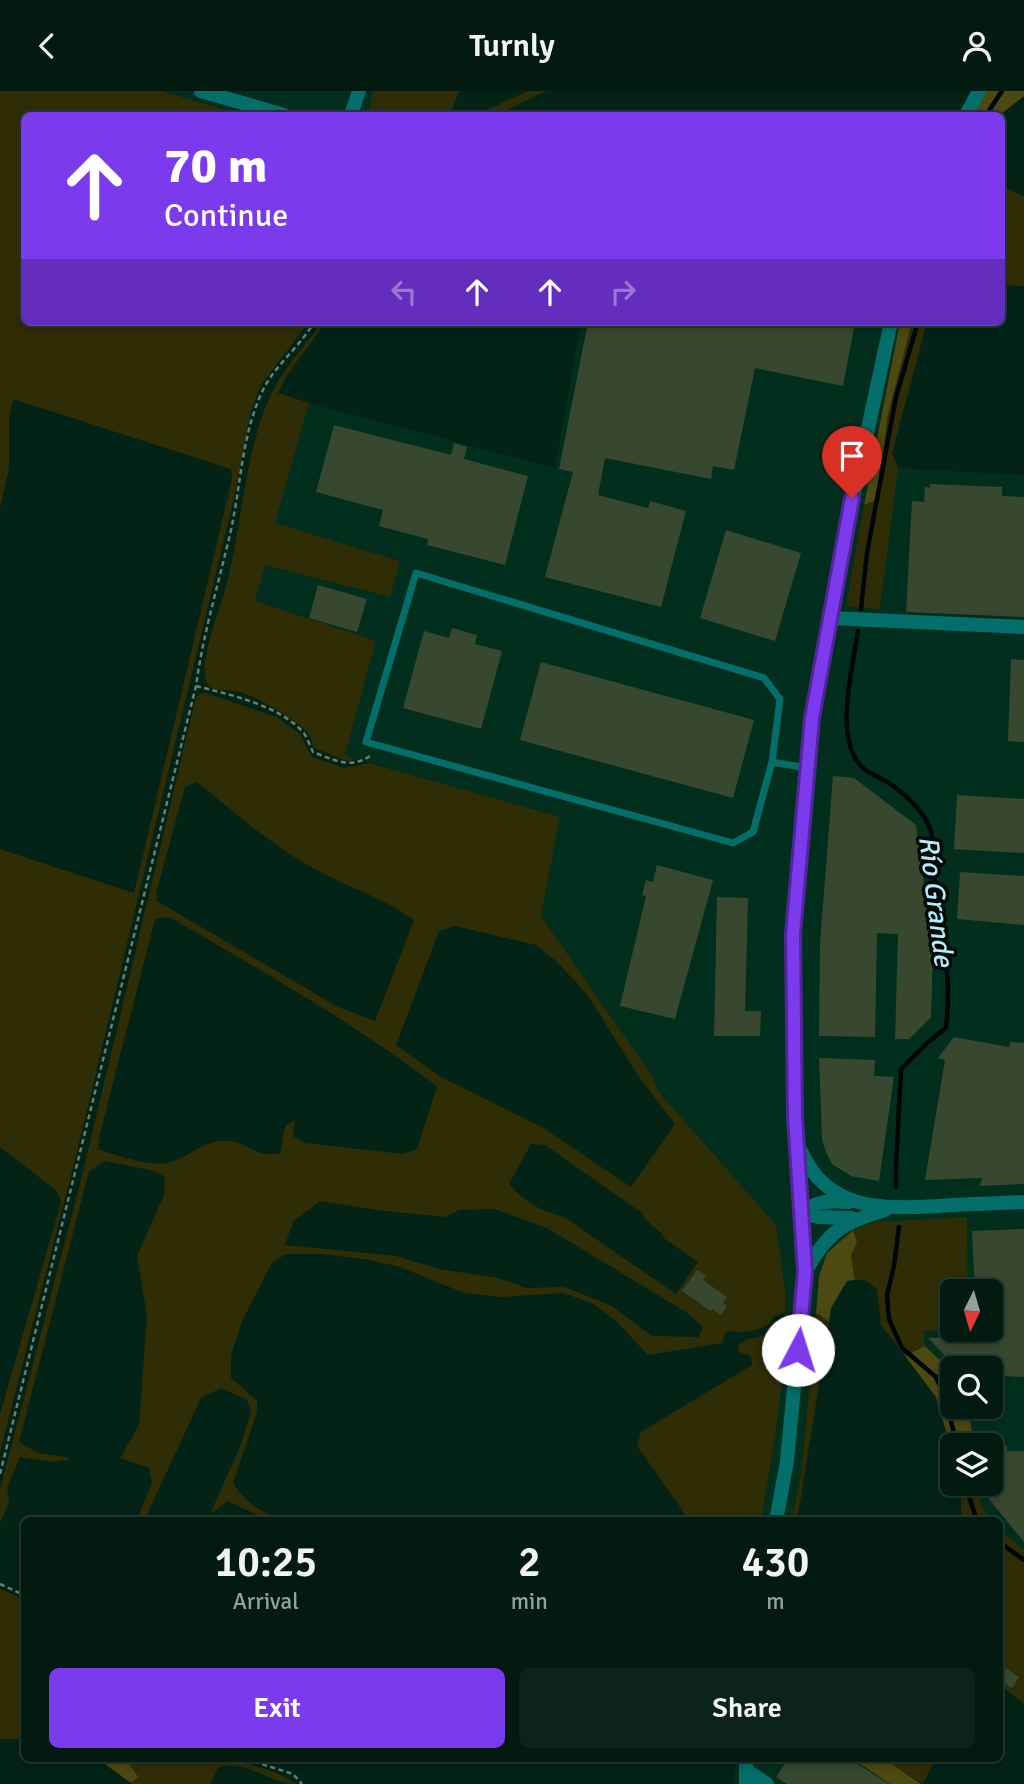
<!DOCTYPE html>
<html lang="en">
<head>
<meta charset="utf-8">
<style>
	body { margin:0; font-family:Signika,sans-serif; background:#0c2319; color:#f1f3f6; height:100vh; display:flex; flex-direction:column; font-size:26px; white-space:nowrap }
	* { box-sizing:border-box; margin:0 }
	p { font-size:23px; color:#96a19f }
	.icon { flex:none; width:38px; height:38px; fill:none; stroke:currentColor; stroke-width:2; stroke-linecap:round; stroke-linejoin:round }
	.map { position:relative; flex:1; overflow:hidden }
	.drawer { position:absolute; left:21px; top:1426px; width:982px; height:245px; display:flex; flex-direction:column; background:#021a10; border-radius:10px; box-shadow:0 4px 10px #0003,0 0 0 2px #233830 }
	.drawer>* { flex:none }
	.banner { position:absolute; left:21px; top:21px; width:984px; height:214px; border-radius:10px; box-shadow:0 4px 10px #0003,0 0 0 2px #233830; background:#7c3aed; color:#fff; overflow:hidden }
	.needle { width:46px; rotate:185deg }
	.buttons { position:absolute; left:940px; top:1188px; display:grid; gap:14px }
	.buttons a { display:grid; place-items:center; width:63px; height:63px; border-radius:10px; background:#021a10; box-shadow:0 4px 10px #0003,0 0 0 2px #233830; font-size:35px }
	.pin { position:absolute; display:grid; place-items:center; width:60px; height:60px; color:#fff; margin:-72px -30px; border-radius:50% 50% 50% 0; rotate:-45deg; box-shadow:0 0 7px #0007 }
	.pin .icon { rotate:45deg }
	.me { position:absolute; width:77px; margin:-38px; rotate:5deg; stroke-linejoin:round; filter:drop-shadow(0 0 5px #0008) }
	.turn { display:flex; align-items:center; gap:24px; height:147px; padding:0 28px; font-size:32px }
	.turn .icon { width:91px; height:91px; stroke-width:2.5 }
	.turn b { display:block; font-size:49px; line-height:60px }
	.lanes { display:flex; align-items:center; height:66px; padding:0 28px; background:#0003; justify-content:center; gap:35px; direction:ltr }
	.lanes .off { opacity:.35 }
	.eta { display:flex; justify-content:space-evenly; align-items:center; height:119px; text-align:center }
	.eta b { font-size:42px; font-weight:600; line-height:49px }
	.cta { display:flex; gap:14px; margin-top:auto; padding:14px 28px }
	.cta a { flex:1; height:80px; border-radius:10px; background:#7c3aed; color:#fff; font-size:28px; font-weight:600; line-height:80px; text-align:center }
	.cta a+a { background:#0c2319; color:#f1f3f6 }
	header { display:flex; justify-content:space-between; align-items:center; height:91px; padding:0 28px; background:#021a10; font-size:32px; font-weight:600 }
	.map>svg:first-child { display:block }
	.built { fill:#022e1d }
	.green { fill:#2f2d06; fill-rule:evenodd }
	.forest { fill:#4c4911 }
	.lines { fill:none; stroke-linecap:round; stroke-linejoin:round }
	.stream { stroke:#000609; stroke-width:4.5 }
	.building { fill:#38482f }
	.path { stroke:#658074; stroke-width:2.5; stroke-dasharray:5 3.5; stroke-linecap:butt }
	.lane { stroke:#036e6a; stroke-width:7 }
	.street { stroke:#036e6a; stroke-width:14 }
	.route-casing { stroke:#51269a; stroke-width:18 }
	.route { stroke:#7c3aed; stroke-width:12 }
	.labels { text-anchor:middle; stroke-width:7; stroke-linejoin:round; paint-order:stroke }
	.water-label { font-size:28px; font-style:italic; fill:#b3ecfd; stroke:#010905 }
</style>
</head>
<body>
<header><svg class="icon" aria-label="back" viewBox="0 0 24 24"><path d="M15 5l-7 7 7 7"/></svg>Turnly<svg class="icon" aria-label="person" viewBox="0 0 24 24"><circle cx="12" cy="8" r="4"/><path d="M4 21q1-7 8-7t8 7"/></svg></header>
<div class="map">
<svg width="1024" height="1693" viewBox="0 0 1024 1693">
	<rect width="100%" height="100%" fill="#022316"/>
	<!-- built -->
	<g class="built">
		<path d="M162,0H373L368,24H243Z"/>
		<path d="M581,231H900L846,515L880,517L898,377L1024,384V1459L999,1437V1430H993L984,1420L977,1399V1393H990V1354H975L967,1316H990V1278H952V1281L925,1255L922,1240L990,1239V1200H968L967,1126L853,1139L827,1162L819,1185L801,1385L791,1430H761L771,1374L783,1270L785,1198L776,1134L658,1000L653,986L541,825L560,726L345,665L376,550L254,511L265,474L389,506L400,470L275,432L309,312L555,377Z"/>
		<path d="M735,1668H853L890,1693H734Z"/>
	</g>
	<!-- green -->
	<g class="green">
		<path d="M0,0H162L243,24H24V231H309L261,294L251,320L235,403L78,1057L0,1361V1323L61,1111L57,1100L0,1056V758L134,802L232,388L231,378L13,308L9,327V377L0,417Z"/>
		<path d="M373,0H459L450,24H368Z"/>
		<path d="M528,0H546L511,17L500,24H476Z"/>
		<path d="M1001,94L1024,106V195L1001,194Z"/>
		<path d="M322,231H326L287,284L278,302L309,312L275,432L400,470L390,506L265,474L255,510L376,550L345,664L357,669L347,670L314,657C312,653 311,646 308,642C297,629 252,602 235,600C226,598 216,602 209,595C195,580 219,521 224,502C242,440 243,369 268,310C280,281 303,257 322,231Z"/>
		<path d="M912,231H927L892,362L898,377L880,518L846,515L864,414L876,408L888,324Z"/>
		<path d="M203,601L277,626L300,643L312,666L344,677L369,672L560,726L541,825L653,986L658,1000L776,1134L785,1198V1222L774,1225L770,1233C755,1241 743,1242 726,1240L722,1252L648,1264L616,1230L592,1212L563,1202L502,1206L464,1202L400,1176L370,1169L323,1163H286L272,1172L242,1230L231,1264V1287L257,1310V1321L233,1392C246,1413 265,1424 289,1430H269L228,1410L210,1423L240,1356L251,1321L247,1309L221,1297L201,1307L144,1430H136L152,1392L149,1377L120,1367L139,1334L147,1225L137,1165L164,1104L165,1086L154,1080L105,1070L89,1080L19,1351L38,1362L66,1366L69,1369L51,1371L20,1366L7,1396L9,1411L0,1432V1398L81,1089L196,606ZM197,691C234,721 271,754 313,777C348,797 380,805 414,829L375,930L338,916L157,810L156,802L185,696ZM169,826C261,879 352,931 437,995L417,1058L403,1063L305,1052L293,1045L295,1029L285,1035L280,1062C257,1068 248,1051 229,1050C203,1048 187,1068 168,1072C149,1075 116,1065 98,1058L100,1043L155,828ZM455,835L536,854L556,870L587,903L639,986L675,1033L631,1096L542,1036L441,986L396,954L439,840ZM531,1053L545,1054L642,1122C647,1134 660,1137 665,1148L698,1171L676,1203L564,1126C541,1120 524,1111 509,1093ZM320,1110L384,1120L446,1126L459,1119L494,1118L547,1137L686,1221L703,1236L699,1246L652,1245L610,1214L564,1196L527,1197L498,1187L439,1178L396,1165L285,1154L293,1131Z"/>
		<path d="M967,1126L968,1200H952V1239H966L923,1240L925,1255L905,1265L881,1234L877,1198L865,1189H855L851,1165L857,1151L853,1139L874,1131Z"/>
		<path d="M816,1222L829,1231L797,1430H791L801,1385Z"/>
		<path d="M776,1242L784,1244C783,1306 772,1368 761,1430H690L637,1355L641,1341L752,1274L751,1265L739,1261L738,1254L748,1248Z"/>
		<path d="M977,1399L984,1420L993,1430H961V1401Z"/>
		<path d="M999,1437L1024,1459V1613L999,1593Z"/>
		<path d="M0,1498L24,1508V1648H0Z"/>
		<path d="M126,1668H234L277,1682L296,1693C270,1693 249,1669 219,1676L210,1693H132L131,1692L137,1686Z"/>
		<path d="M885,1668H935L923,1693Z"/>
	</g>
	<!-- forest -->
	<g class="forest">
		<path d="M986,0H1024V5L1000,24H973Z"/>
		<path d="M900,231H912L888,324L876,409L864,414Z"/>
		<path d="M853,1139L857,1151L851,1165L855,1189L847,1190L831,1217L829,1231L816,1222L819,1185L827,1162Z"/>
		<path d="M925,1255L952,1281V1316H967L975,1354H952V1361L936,1306L905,1265Z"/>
		<path d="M98,1668H126L138,1686L131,1692Z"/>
		<path d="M853,1668H885L921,1693H890Z"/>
	</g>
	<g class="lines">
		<!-- stream -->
		<g class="stream">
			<path d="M986,24L1002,0"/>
			<path d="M861,518L867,462L896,306L918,231"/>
			<path d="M858,540C853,576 832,650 864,678C872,684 883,688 892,694C907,705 923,720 930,737C935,748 932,762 933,774C939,830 953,879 946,937L927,952L901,978L896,1075V1096"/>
			<path d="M899,1136L894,1175L887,1204L889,1228L902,1257L936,1286L944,1303L957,1354"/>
			<path d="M965,1393L977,1430"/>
			<path d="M999,1451L1024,1469"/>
		</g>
	</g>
	<!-- building -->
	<g class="building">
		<path d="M588,231H821L854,237L843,295L755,277L734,379L713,375L711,388L605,367L598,404L648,417L650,410L686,420L661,516L545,486L573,381L559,378Z"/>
		<path d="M334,334L451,364L454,352L467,356L464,368L528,385L505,474L427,454L428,448L379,435L383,419L316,401Z"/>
		<path d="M930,393L1002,396V405L1024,406V526L906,521L912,410L924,411L925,396L930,397Z"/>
		<path d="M726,439L801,462L775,550L700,527Z"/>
		<path d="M318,494L367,508L357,541L309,527Z"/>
		<path d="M452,537L477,544L475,553L502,560L481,638L403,617L424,540L449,547Z"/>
		<path d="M1011,568L1024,569V651L1008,650Z"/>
		<path d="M541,571L754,629L733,707L520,649Z"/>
		<path d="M833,685L854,687L916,734L933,859L931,926L909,948H895L898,843L877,842L875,946L819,945L820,852Z"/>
		<path d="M957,704L1024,708V762L954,758Z"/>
		<path d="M657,774L713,789L675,928L620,915L646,805L642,804L646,789L653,791Z"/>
		<path d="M960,781L1024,785V834L957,828Z"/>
		<path d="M717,806L748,807L745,920H761L760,945H714Z"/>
		<path d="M954,946L1009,956L1010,951L1024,952V1093L980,1095L982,1087L925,1089L945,969L938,967Z"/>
		<path d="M819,967L875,969L874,985L894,986L879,1090L851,1085L832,1073L826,1061L822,1048Z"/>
		<path d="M1024,1138V1286L990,1284V1278H958L928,1247L977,1245L976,1239H990V1200H975L972,1140Z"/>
		<path d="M697,1179L706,1185L703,1189L727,1206L723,1212L727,1215L721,1224L712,1218L711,1220L682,1200Z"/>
		<path d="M990,1354L1007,1355V1360H1024V1451L989,1408L986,1393H990Z"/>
		<path d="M1004,1576L1019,1586L1012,1597L999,1589Z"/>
		<path d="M788,1668H850L889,1693H787L776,1686Z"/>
	</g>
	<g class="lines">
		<!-- path -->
		<g class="path">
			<path d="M196,595C231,604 278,614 303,641C307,646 310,655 313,661C334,669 352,679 371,664"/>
			<path d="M0,1383L196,595C203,543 219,491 231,439C241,393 242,342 263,299C275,274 300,256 314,231"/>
			<path d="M0,1493L24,1504"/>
			<path d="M246,1668L293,1683L302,1693"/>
		</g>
		<!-- lane -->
		<path class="lane" d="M772,671L780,608L764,587L416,482L366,651L733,752L753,741L772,671L807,677"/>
		<!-- street -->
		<g class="street">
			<path d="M201,0L284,24"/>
			<path d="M351,24L359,0"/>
			<path d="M966,24L979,0"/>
			<path d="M829,527L1024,536"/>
			<path d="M801,1060C827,1120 882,1118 938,1115C967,1113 995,1112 1024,1111"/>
			<path d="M801,1122C817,1109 830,1110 849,1111"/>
			<path d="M801,1122L818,1126L852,1127"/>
			<path d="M805,1181C828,1141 841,1132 885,1119"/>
			<path d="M776,1430L787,1370L805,1181L795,1026L793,843L812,627L853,407L891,231"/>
			<path d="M746,1679L767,1693"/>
			<path d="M746,1693V1668"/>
		</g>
	</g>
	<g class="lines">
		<defs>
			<path id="route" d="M798,1259L805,1181L795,1026L793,843L812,627L852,407"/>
		</defs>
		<!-- route casing -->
		<use href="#route" class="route-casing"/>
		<!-- route -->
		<use href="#route" class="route"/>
	</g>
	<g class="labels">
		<!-- water labels -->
		<g class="water-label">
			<text transform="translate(937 810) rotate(83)" y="10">Río Grande</text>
		</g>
	</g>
</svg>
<div class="buttons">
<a><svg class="needle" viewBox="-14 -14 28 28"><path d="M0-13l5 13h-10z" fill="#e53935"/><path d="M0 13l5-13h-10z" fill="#96a19f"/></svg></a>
<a><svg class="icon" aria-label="search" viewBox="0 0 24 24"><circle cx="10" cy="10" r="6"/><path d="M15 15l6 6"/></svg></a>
<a><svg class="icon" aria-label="layers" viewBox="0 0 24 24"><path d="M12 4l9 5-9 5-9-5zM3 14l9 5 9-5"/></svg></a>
</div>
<div class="pin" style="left:852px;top:407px;background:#d93025"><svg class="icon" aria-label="arrive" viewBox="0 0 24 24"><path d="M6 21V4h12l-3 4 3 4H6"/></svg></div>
<svg class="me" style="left:798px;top:1259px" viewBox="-20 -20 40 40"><circle r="19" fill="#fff"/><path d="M0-13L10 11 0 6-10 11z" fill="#7c3aed"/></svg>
<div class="banner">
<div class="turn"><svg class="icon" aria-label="ahead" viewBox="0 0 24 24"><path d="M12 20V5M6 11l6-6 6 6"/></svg><div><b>70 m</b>Continue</div></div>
<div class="lanes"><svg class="icon off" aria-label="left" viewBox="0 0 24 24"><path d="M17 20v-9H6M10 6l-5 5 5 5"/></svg><svg class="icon" aria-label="ahead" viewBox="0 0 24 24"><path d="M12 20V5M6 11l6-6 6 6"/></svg><svg class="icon" aria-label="ahead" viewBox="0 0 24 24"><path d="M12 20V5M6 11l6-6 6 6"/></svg><svg class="icon off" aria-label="right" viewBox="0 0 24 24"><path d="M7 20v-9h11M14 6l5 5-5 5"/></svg></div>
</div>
<section class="drawer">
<div class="eta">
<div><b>10:25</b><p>Arrival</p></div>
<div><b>2</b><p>min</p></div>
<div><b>430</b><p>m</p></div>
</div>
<div class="cta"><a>Exit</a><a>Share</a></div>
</section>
</div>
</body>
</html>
